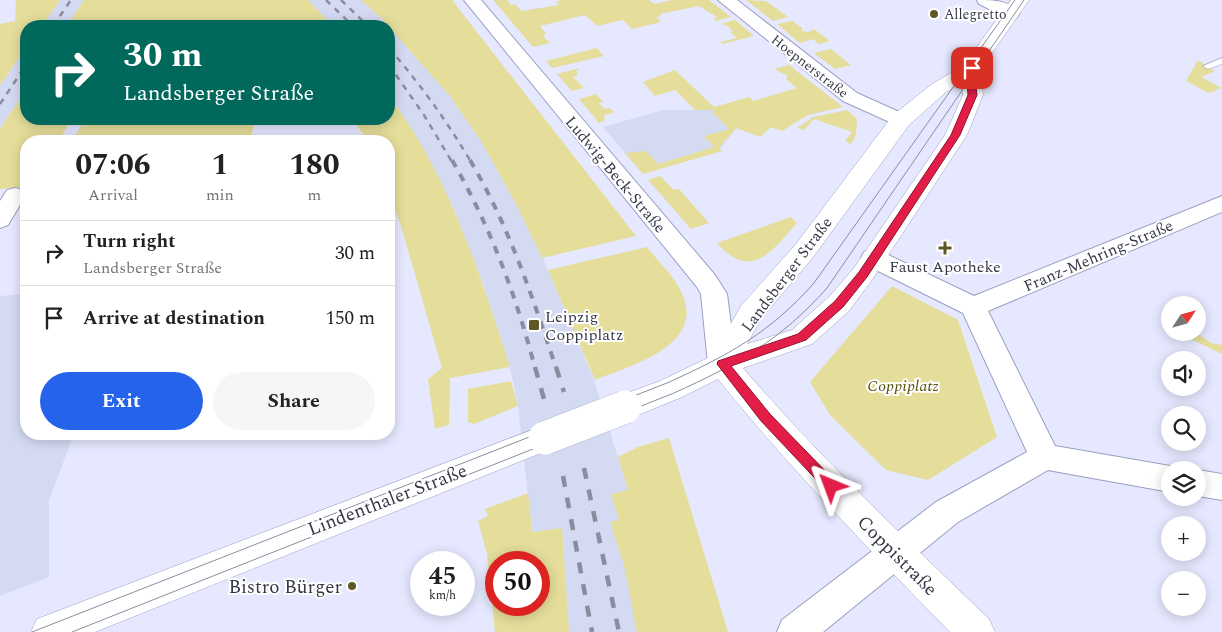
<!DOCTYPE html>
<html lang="en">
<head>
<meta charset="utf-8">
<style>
	body { margin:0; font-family:Spectral,serif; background:#f6f6f6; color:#222; height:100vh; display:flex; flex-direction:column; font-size:19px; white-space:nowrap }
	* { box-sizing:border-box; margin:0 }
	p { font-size:16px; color:#767676 }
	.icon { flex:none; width:28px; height:28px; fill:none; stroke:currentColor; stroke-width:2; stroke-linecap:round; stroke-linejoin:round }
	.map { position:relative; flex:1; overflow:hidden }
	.details { position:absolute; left:20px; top:135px; width:375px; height:305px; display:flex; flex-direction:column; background:#fff; border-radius:20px; box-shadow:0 2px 12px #0003 }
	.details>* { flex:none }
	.hud { position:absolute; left:20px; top:20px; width:375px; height:105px; border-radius:20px; box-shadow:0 2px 12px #0003; background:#00695c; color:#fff; overflow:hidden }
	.needle { width:32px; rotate:54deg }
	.fabs { position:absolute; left:1161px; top:296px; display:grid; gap:10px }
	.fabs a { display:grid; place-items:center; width:45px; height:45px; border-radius:50%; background:#fff; box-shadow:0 2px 12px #0003; font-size:25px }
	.speed { position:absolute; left:410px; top:551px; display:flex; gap:10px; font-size:25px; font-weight:700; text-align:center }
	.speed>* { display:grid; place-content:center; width:65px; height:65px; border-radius:50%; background:#fff; box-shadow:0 2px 12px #0003; line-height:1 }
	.speed small { font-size:12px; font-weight:400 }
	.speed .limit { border:8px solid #d22; background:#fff; color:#111 }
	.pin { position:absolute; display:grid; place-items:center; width:42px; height:42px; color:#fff; margin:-21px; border-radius:10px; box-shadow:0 2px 8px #0006 }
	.me { position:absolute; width:55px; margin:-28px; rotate:316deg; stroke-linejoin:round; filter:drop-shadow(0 0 4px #0008) }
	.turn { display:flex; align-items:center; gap:18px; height:105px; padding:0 20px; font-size:22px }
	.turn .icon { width:65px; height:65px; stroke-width:2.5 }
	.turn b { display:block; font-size:35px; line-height:42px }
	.eta { display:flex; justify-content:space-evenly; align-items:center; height:85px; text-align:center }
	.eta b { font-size:30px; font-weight:700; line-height:35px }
	.primary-button { display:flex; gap:10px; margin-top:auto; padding:10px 20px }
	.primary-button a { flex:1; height:58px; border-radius:30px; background:#2563eb; color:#fff; font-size:20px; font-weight:700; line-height:58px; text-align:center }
	.primary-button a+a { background:#f6f6f6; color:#222 }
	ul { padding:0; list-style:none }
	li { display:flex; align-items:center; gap:15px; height:65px; padding:0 20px; border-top:1px solid #e0e0e0 }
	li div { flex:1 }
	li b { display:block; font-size:19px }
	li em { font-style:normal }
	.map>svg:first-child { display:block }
	.built { fill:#d5daf3 }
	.green { fill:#e5dd9a; fill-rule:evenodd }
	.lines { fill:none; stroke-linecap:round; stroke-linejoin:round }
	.service-casing { stroke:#9ba0c1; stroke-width:1 }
	.minor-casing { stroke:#9ba0c1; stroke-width:2 }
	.secondary-casing { stroke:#9ba0c1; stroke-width:1 }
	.service { fill:#fff; fill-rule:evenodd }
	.minor { fill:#fff; fill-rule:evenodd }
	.secondary { fill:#fff; fill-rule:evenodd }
	.tram { stroke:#8b8d9f; stroke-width:1 }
	.rail-far2 { stroke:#8b8d9f; stroke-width:2.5; stroke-dasharray:6 6; stroke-linecap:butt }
	.rail-far1 { stroke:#8b8d9f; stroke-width:4; stroke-dasharray:8 8; stroke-linecap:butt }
	.rail { stroke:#8b8d9f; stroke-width:4.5; stroke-dasharray:11 11; stroke-linecap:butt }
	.secondary-bridge-casing { stroke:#9ba0c1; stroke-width:34; stroke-linecap:butt }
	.secondary-bridge { stroke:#fff; stroke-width:33 }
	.route { fill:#e11d48; stroke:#92132f }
	.poi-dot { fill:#5f5825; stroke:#fff; stroke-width:2 }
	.labels { text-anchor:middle; stroke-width:4; stroke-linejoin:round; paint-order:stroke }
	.far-poi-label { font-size:14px; fill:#363846; stroke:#fff; text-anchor:start }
	.far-street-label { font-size:14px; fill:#363846; stroke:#fff }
	.street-label { font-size:16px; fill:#363846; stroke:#fff }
	.poi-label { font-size:16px; fill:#363846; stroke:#fff }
	.park-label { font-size:16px; font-style:italic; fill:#5b520f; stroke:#fff }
	.near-street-label { font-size:19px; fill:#363846; stroke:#fff }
	.near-poi-label { font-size:19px; fill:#363846; stroke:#fff; text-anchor:end }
</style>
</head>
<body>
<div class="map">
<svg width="1222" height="632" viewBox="0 0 1222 632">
	<rect width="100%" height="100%" fill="#e5e8fe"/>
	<!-- built -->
	<g class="built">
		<path d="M60,0H84L67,26H42Z"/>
		<path d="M308,0H361L389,26H333Z"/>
		<path d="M389,26L449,95L481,141L518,208L545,263L594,380L628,490L619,520L610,522L627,573L638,632H569L562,528L532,532L518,406L510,367L484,286L453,207L426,155L399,109L389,96Z"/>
		<path d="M26,48V89L0,129V85Z"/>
		<path d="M663,110H717L736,128L721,148L641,172L603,127Z"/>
		<path d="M26,294V434H74L49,500V577L0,596V296Z"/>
	</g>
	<!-- green -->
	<g class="green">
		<path d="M16,0H60L42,26H26V48L0,85V24L15,21Z"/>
		<path d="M84,0H308L333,26H67Z"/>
		<path d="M361,0H452L636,236L542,258L518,208L481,141L449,95L381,18Z"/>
		<path d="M493,0H507L511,5L515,4L521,11L559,5L556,2L561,0H649L654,4L672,0H709L731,17L716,21L714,19L717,17L699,6L660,14L661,16L656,17L661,22L632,29L623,20L597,26L585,15L540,26L546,34L543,36L550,43L533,47Z"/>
		<path d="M746,0L766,1L788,17L773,21Z"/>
		<path d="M735,20L754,36L722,44L720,42L737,38L730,32L733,31L726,25L720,24Z"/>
		<path d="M792,21L802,28V31L809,32L814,29L830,41L819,44L813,39L800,43L777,24Z"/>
		<path d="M597,48L604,56L552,68L546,61Z"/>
		<path d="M830,49H831L851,65L835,69L814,53Z"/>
		<path d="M1198,60L1215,71L1201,77L1221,88L1209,93L1186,81Z"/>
		<path d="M789,65L843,107L808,115L782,131L771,127L760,137L736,128L719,148L722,151L643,174L625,153L646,151L658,164L714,147L704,136L729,129L712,112L715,110H695L675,90L655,96L643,82L675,70L714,107L749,97L753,101L797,88L786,79L788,76L774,69Z"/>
		<path d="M580,68L576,71L578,75L573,77L584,88L572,91L557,74Z"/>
		<path d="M26,89V119H71L59,141H26V187L0,189V129Z"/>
		<path d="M596,94L603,102L599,103L604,109L610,108L614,113L604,115L605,120L599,123L579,99Z"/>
		<path d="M389,96C448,173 481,276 510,367L450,378L449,425L435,429L428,379L442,368L401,226L389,195V141H368L352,119H389Z"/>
		<path d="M847,110L857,119L856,135L851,144L845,141L852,132L814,119L804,130L797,128L813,117Z"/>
		<path d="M85,119H271L256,120L249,141H72Z"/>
		<path d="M660,176L674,190L679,189L709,223L691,229L648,180Z"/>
		<path d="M791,217L797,223C772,251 751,282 717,243Z"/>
		<path d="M647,247C657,260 670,272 678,286C713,343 633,365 595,380L548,270Z"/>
		<path d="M892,286L958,320L997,437L928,480L886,470L830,415L810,382Z"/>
		<path d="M1178,333H1185L1191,338L1198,334L1211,343L1222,345V354Z"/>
		<path d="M511,381L518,406L474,424L468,422V389Z"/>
		<path d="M669,438L728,632H637L624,565L610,522L619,520L611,494L628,490L618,457L638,447Z"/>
		<path d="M528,493L532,532L562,528L569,632H495L487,554L478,521L488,516L485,509ZM496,562H539V605H496Z"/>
	</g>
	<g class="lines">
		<defs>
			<path id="service" d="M1222,58V64L1208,69L1203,66Z"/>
			<g id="minor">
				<path d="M464,0H481L715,275L727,294L736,364L732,371L722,374L712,371L708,364L701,294L697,287Z"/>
				<path d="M718,0H737L857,93L908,116L911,120L908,124L901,126L894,124L843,101Z"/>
				<path d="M977,0C991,0 1010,0 1020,13L1017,17C1004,20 991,9 979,4Z"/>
				<path d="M15,188L23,190L26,195L8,225L0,228V201L7,190Z"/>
				<path d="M1222,196V212L988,311L1055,446L1170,466L1181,470H1170V492L1048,470L958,522L823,632H777L782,620L936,502L1027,452L963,313L864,264L861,258L864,252L873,250L882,252L974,296Z"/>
				<path d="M1197,470H1198L1222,474V500L1198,496Z"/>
			</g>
			<g id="secondary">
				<path d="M1011,0H1029L980,70L983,95L967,135L872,280L849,311L812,344L743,368C819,457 905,538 989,619L995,632H950C870,550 789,468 718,379L682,397L636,416L625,419L614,416L610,407L614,398L660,381L712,356L741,306L796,244L893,115L932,84L963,66ZM961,83L963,95L945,135L854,268L829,297L792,330L747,344L761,319L814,256L909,125L946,92Z"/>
				<path d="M545,425L556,429L561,438L556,447L95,632H31L37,619L50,614Z"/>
			</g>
		</defs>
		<!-- service casing -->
		<use href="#service" class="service-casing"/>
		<!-- minor casing -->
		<use href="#minor" class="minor-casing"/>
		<!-- secondary casing -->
		<use href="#secondary" class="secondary-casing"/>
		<!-- service -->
		<use href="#service" class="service"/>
		<!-- minor -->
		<use href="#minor" class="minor"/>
		<!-- secondary -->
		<use href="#secondary" class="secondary"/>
		<!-- tram -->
		<g class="tram">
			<path d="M32,632L667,383C727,356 770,333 814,283L1015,0"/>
			<path d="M72,632L674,393C736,365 781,340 827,288L1024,0"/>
		</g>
		<!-- rail-far2 -->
		<g class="rail-far2">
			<path d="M326,0L353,26"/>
			<path d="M341,0L368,26"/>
			<path d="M53,26L71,0"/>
			<path d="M389,48C420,84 447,121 471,162"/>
			<path d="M389,65L424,115L452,162"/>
			<path d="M0,104L26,65"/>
		</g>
		<!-- rail-far1 -->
		<g class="rail-far1">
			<path d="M452,160C490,226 516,295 535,368"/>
			<path d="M470,160C508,224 533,298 556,368"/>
		</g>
		<!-- rail -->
		<g class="rail">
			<path d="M535,367L544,399"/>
			<path d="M556,367L564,392"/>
			<path d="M584,468L619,632"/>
			<path d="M563,476L592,632"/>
		</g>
		<defs>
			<path id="secondary-bridge" d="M545,438L625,407"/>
		</defs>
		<!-- secondary-bridge casing -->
		<use href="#secondary-bridge" class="secondary-bridge-casing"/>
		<!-- secondary-bridge -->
		<use href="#secondary-bridge" class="secondary-bridge"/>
	</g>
	<!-- route -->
	<path class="route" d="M972,65L976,68L974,70L977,95L960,135L867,277L843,307L806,340L731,366L770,414L836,482L838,486L836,490L831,491L826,490L761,421L717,364L718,361L798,334L835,301L859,272L951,135L968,95L966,70Z"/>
	<!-- markers -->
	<g class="poi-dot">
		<circle cx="934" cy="14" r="5"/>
		<path d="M942.5 240.5h5v5h5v5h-5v5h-5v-5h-5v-5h5z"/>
		<rect x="528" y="319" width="12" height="12" rx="2.5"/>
		<circle cx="352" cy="586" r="5"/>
	</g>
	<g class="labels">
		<!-- far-poi labels -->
		<g class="far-poi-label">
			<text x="944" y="19">Allegretto</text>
		</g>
		<!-- far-street labels -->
		<g class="far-street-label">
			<text transform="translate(810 66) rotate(38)" y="5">Hoepnerstraße</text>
		</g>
		<!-- street labels -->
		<g class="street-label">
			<text transform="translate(616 174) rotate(50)" y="6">Ludwig-Beck-Straße</text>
			<text transform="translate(1098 255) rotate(-23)" y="6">Franz-Mehring-Straße</text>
			<text transform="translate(786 274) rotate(-53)" y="6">Landsberger Straße</text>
		</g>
		<!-- poi labels -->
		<g class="poi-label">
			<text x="945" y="272">Faust Apotheke</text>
			<text x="545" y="322" text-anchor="start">Leipzig<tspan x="545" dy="18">Coppiplatz</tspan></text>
		</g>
		<!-- park labels -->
		<g class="park-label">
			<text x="903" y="391">Coppiplatz</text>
		</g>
		<!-- near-street labels -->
		<g class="near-street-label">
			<text transform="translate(387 499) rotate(-21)" y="7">Lindenthaler Straße</text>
			<text transform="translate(898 555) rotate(45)" y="7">Coppistraße</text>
		</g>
		<!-- near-poi labels -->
		<g class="near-poi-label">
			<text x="342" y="593">Bistro Bürger</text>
		</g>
	</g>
</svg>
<div class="fabs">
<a><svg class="needle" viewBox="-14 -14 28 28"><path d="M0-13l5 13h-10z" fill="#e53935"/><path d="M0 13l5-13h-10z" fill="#767676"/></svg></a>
<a><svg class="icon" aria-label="sound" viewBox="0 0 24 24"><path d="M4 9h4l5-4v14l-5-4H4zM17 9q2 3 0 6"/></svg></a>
<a><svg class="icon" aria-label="search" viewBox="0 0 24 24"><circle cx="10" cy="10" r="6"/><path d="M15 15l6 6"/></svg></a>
<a><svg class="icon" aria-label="layers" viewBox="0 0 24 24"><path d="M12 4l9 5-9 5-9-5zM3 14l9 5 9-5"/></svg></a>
<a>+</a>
<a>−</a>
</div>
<div class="speed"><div>45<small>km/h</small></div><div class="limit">50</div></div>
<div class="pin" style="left:972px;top:68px;background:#d93025"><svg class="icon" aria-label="arrive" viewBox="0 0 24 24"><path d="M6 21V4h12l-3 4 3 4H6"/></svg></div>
<svg class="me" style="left:831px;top:486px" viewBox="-20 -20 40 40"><path d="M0-17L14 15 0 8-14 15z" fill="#e11d48" stroke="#fff" stroke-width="4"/></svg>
<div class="hud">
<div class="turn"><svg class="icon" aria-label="right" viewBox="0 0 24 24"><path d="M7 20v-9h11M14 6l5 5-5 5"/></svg><div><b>30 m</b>Landsberger Straße</div></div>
</div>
<section class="details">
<div class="eta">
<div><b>07:06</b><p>Arrival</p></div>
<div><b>1</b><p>min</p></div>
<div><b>180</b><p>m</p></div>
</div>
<ul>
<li><svg class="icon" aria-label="right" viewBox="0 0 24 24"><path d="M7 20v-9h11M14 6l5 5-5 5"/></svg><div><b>Turn right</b><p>Landsberger Straße</p></div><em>30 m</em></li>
<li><svg class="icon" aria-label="arrive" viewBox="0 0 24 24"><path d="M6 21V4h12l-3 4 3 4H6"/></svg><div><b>Arrive at destination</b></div><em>150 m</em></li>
</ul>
<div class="primary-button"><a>Exit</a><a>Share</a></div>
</section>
</div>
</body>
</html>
